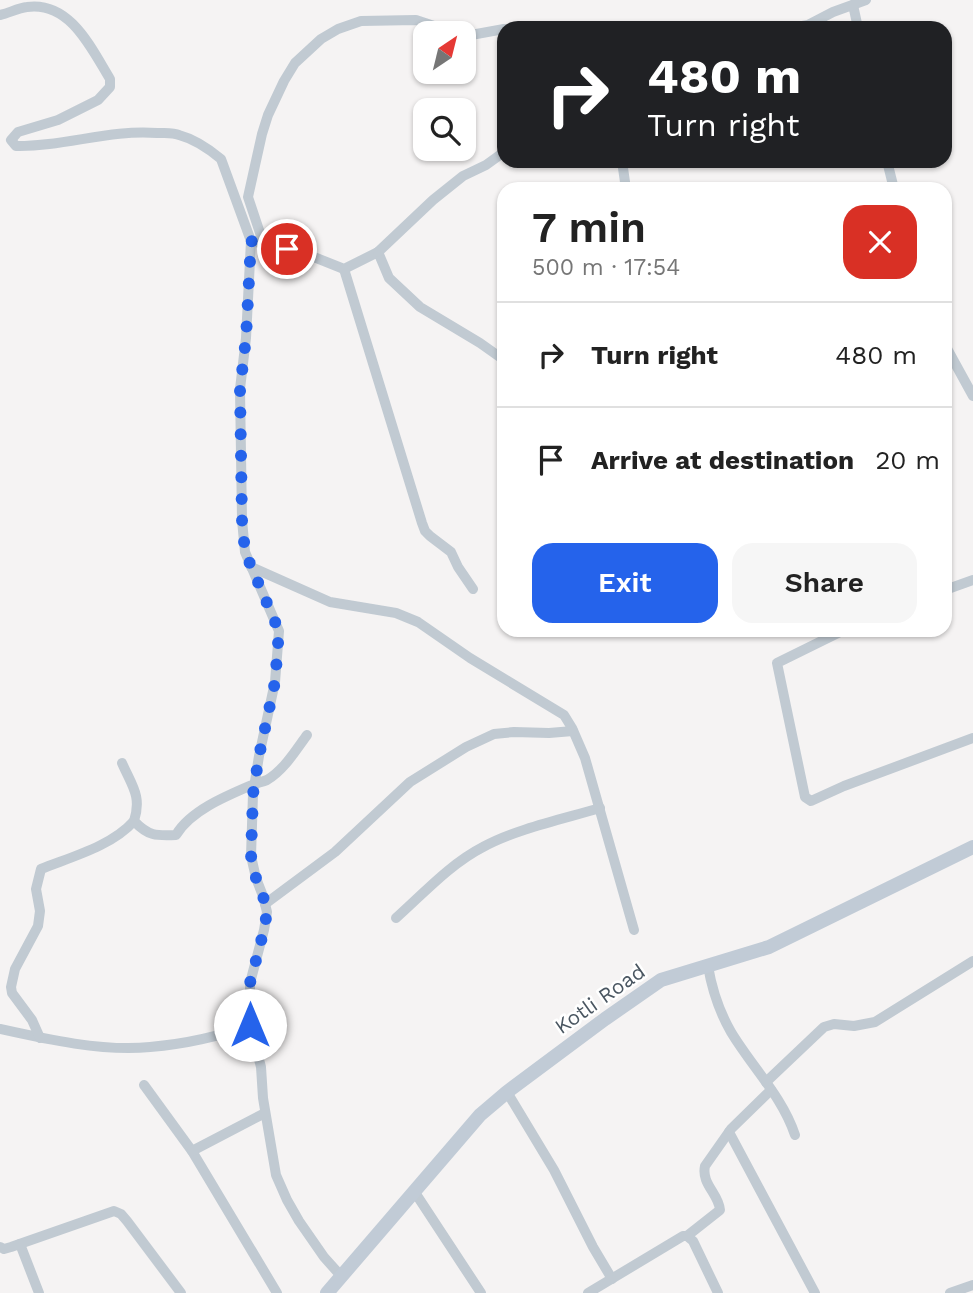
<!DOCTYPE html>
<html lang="en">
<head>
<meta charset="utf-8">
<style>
	body { margin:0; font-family:"Work Sans",sans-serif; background:#f6f6f6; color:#222; height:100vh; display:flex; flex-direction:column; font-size:26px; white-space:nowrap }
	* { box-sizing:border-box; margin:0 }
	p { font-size:23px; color:#767676 }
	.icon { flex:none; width:38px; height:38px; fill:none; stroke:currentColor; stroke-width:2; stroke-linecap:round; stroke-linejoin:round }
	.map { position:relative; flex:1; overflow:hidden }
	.panel { position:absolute; left:497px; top:182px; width:455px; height:455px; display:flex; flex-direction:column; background:#fff; border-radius:21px; box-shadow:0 2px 5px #0004 }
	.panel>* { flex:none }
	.hud { position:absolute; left:497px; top:21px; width:455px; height:147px; border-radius:21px; box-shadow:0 2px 5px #0004; background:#202124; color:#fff; overflow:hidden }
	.needle { width:46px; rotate:35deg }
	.controls { position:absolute; left:413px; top:21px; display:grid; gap:14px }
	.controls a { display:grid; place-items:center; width:63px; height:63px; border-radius:14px; background:#fff; box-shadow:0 2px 5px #0004; font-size:35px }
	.pin { position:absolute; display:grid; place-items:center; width:60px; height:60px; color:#fff; margin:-30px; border:4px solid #fff; border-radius:50%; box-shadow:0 2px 7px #0007 }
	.me { position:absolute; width:77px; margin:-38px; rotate:0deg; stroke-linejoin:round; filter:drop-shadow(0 0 5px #0008) }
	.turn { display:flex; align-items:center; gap:24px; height:147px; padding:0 35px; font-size:32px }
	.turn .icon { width:91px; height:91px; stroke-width:2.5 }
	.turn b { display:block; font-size:49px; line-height:60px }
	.round { display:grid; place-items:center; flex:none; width:74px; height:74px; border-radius:21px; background:#f6f6f6 }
	.overview { display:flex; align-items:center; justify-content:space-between; height:119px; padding:0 35px }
	h1 { font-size:42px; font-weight:600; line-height:52px }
	.cta { display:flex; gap:14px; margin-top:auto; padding:14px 35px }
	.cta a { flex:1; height:80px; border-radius:21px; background:#2563eb; color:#fff; font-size:28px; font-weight:600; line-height:80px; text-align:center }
	.cta a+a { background:#f6f6f6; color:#222 }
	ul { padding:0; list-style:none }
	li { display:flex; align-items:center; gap:21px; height:105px; padding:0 35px; border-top:2px solid #e0e0e0 }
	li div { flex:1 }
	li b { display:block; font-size:26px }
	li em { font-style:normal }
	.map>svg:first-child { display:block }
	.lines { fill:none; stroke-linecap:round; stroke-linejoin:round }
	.minor { stroke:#c1cad2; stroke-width:10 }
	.secondary { stroke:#c1cbd6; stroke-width:14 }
	.route { stroke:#2563eb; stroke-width:12; stroke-dasharray:0 21.6 }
	.labels { text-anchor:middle; stroke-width:5; stroke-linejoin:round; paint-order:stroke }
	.street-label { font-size:21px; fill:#4a5661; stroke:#fff }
</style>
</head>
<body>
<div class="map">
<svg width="973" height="1293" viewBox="0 0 973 1293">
	<rect width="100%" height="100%" fill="#f5f3f3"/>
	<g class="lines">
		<!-- minor -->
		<g class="minor">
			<path d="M853,5L858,28"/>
			<path d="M0,15C9,13 18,8 27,7C70,1 91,48 110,79V87L98,100L58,120L18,132L11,140L16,146C64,147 110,129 157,133C164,133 173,132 179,135C194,139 209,149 221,159L251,241L304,253L344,269L378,252L389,278L420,307L480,343L504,360"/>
			<path d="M666,28L697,26L708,28"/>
			<path d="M729,28L743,26L758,28"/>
			<path d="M791,28L808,25L833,12L866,0"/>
			<path d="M464,34L471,35L504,29"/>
			<path d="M622,161L626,189"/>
			<path d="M887,161L894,189"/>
			<path d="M251,241L246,338L240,389L242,520L245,552L279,631L275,682L259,756L253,794L251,856L256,878L263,896L267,912L264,930L250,983V1025L261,1067L263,1098L276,1175L287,1200L299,1221L324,1257L341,1276"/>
			<path d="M264,245L248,197L262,134L268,115L284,81L295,63L321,39L338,29L361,21L416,20L455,33"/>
			<path d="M378,252L433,200L463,176L486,165L504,152"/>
			<path d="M344,269L422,523L425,531L430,536L451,552L458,567L473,589"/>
			<path d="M945,345L973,396"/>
			<path d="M251,567L330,602L396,613L418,622L470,658L564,715L572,728L585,758L634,930"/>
			<path d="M945,590L973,580"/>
			<path d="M844,630L777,663L805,797L811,801L844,786L973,738"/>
			<path d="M122,763C132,786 142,796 134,821C148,836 156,836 176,835C190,811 226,796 252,785C257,783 262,782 267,780C284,770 296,750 307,735"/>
			<path d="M265,904L335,852L410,782L466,747L494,734L514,732L549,733L573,731"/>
			<path d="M396,918C423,894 450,864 483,847C516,829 563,819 600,808"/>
			<path d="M708,966C712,990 719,1011 731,1032C752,1067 782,1096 795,1135"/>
			<path d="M0,1029C45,1039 104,1052 150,1047C184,1044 218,1037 250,1025"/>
			<path d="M40,1038L32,1020L12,993L11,987L15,969L38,926L40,911L36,889L41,869C71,857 112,846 134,821"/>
			<path d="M766,1082L824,1027L834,1024L854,1026L875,1022L973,961"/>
			<path d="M144,1085L192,1151L277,1293"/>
			<path d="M507,1092L554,1170L593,1247L612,1279"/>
			<path d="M729,1132L815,1293"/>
			<path d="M192,1151L265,1113"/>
			<path d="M414,1191L481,1293"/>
			<path d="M687,1236L720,1210C719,1194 701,1184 705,1166L731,1129L771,1090"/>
			<path d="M20,1244L39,1293"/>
			<path d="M0,1247L4,1249L11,1247L114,1211L121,1214L127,1221L181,1293"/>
			<path d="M588,1293L683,1236H687L693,1241L718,1293"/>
			<path d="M950,1293L973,1285"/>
		</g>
		<!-- secondary -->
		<path class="secondary" d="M327,1293L480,1115L507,1092L605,1019L661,980L769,947L973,847"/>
	</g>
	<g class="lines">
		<!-- route -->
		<path class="route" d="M250,1025V983L264,930L267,912L263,896L256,878L251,856L253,794L259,756L275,682L279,631L245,552L242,520L240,389L246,338L251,241L287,249"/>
	</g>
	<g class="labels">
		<!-- street labels -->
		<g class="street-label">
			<text transform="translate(600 999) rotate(-35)" y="7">Kotli Road</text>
		</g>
	</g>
</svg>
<div class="controls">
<a><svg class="needle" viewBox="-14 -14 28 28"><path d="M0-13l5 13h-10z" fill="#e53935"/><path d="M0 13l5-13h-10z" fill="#767676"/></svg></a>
<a><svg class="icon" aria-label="search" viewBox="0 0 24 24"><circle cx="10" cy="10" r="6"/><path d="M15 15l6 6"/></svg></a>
</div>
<div class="pin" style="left:287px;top:249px;background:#d93025"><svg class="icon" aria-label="arrive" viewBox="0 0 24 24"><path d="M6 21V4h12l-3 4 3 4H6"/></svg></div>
<svg class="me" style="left:250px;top:1025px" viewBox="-20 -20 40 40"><circle r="19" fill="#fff"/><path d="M0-13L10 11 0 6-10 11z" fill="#2563eb"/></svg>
<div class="hud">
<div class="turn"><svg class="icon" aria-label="right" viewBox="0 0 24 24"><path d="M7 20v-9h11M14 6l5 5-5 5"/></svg><div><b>480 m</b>Turn right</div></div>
</div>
<section class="panel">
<div class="overview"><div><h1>7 min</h1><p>500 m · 17:54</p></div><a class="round" style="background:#d93025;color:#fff"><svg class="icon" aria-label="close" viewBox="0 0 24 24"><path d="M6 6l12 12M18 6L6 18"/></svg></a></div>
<ul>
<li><svg class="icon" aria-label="right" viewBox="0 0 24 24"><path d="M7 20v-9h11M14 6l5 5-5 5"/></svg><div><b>Turn right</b></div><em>480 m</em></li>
<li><svg class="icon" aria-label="arrive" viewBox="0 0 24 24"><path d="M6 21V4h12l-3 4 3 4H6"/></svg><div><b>Arrive at destination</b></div><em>20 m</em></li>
</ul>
<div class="cta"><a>Exit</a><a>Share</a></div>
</section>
</div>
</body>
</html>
